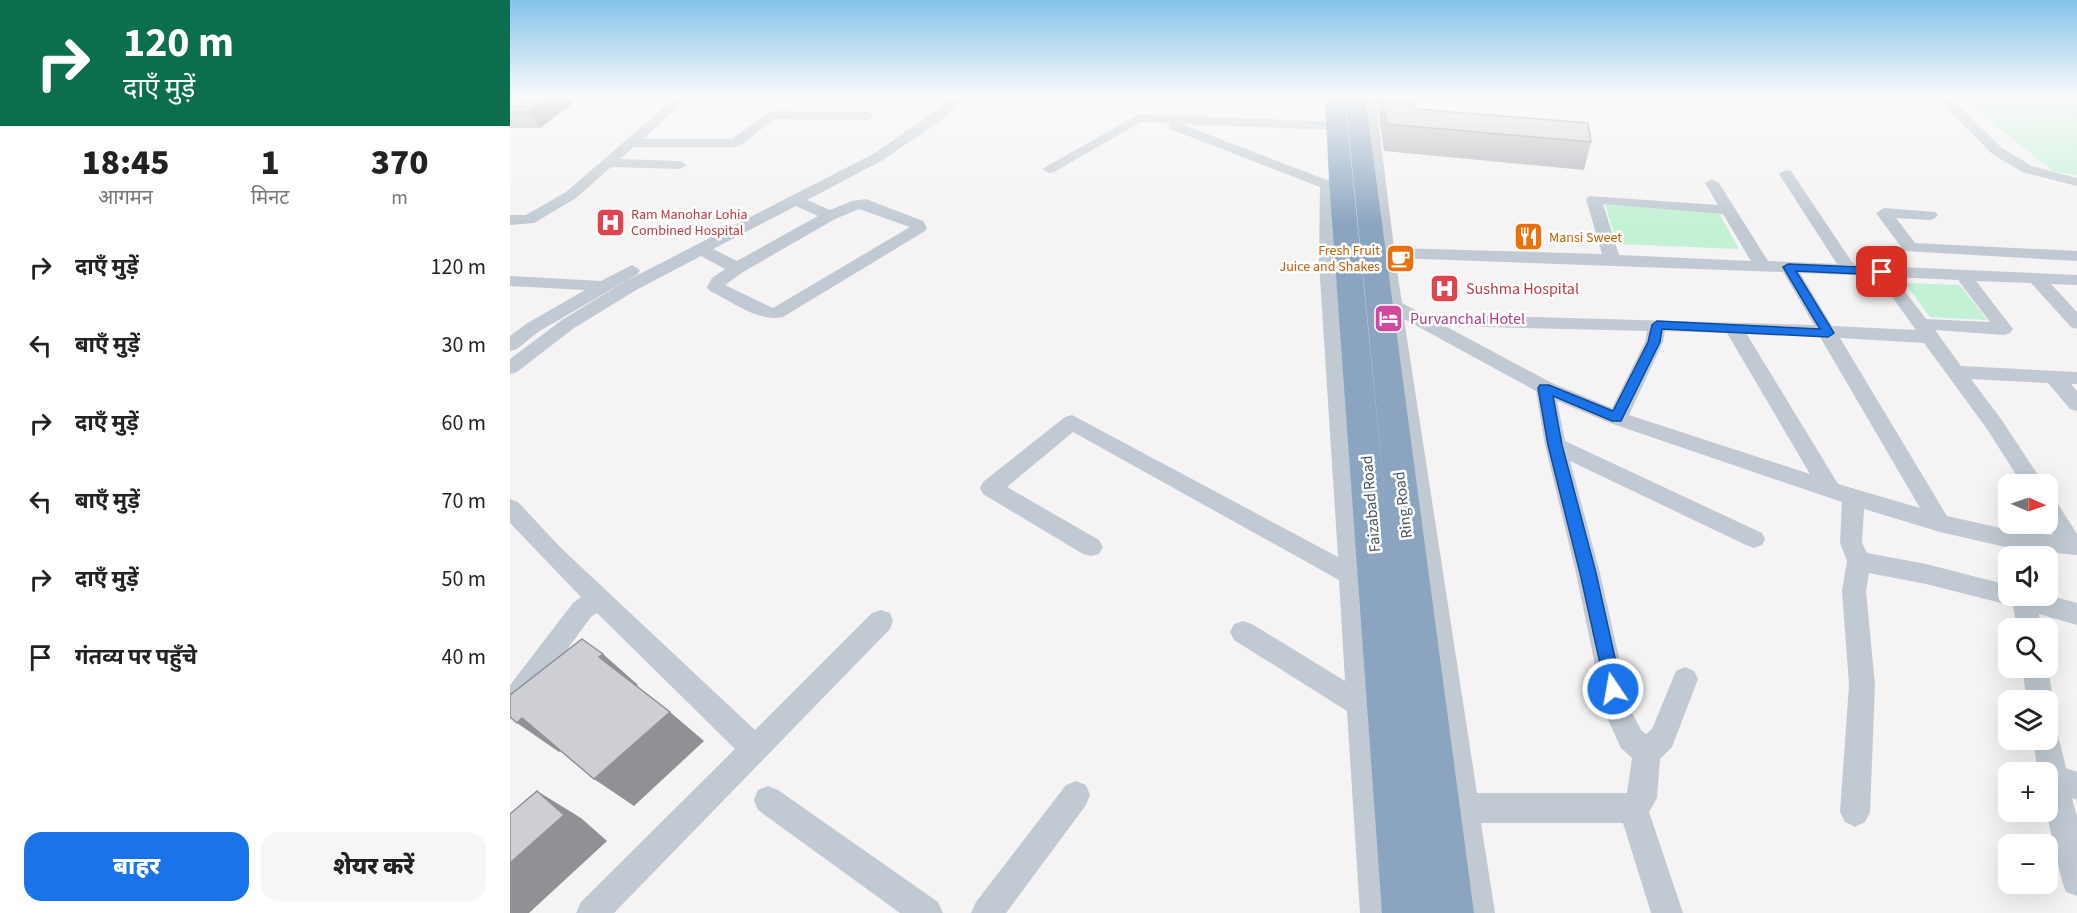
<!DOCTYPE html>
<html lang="hi">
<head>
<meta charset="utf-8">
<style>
	body { margin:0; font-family:"Source Sans 3","Noto Sans Devanagari",sans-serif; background:#f6f6f6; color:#222; height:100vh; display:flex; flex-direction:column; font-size:22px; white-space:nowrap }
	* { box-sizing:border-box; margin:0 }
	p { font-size:20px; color:#767676 }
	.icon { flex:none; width:33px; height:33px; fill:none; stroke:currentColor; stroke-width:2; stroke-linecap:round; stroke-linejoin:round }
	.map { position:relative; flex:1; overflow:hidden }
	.panel { display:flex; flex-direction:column; background:#fff; width:510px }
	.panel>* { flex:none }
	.banner { background:#0b6e4f; color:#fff; overflow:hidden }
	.needle { width:39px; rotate:92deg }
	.controls { position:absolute; left:1488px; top:474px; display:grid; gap:12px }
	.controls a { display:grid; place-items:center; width:60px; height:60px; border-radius:12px; background:#fff; box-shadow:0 6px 24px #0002; font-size:30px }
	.pin { position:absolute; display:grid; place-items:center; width:51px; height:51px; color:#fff; margin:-26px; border-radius:12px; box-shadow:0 3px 9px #0006 }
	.me { position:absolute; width:66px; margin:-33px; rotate:348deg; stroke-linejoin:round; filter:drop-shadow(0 0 4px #0008) }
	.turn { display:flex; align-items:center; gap:21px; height:126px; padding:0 24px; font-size:27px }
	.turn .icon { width:78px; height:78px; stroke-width:2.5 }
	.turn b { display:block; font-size:42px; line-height:51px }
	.eta { display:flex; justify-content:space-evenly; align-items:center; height:102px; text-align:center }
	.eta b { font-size:36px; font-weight:800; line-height:42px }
	.cta { display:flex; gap:12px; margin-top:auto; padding:12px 24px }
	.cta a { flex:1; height:69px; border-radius:18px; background:#1a73e8; color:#fff; font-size:24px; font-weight:800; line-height:69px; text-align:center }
	.cta a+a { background:#f6f6f6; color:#222 }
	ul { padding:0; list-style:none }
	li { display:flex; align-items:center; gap:18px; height:78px; padding:0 24px }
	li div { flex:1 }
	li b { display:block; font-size:22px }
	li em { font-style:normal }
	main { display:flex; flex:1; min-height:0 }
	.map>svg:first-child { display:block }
	.green { fill:#c3f1d5 }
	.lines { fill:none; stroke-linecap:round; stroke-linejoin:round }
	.minor { fill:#c1cad2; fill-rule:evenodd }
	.highway { fill:#8ba5c1; fill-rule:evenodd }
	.wall { fill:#b0b2b7 }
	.shaded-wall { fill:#909195 }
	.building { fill:#cdcfd5; stroke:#909195; stroke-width:1.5 }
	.route { fill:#1a73e8; stroke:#114b97; stroke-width:1.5 }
	.labels { text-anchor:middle; stroke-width:5; stroke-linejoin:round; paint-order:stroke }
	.far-health-label { font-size:14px; fill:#be3a42; stroke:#fff; text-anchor:start }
	.far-food-label { font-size:14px; fill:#c56008; stroke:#fff; text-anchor:start }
	.health-label { font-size:16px; fill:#be3a42; stroke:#fff; text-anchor:start }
	.hotel-label { font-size:16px; fill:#b23c85; stroke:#fff; text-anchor:start }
	.street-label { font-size:16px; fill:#4a5661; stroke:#fff }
</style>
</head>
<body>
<main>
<section class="panel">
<div class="banner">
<div class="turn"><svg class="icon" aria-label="right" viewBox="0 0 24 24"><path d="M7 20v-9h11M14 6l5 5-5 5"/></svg><div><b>120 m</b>दाएँ मुड़ें</div></div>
</div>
<div class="eta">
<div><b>18:45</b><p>आगमन</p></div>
<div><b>1</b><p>मिनट</p></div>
<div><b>370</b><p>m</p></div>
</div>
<ul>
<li><svg class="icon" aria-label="right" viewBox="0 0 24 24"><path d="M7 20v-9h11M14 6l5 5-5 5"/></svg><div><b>दाएँ मुड़ें</b></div><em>120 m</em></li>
<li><svg class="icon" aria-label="left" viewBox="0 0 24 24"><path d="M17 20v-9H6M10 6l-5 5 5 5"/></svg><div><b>बाएँ मुड़ें</b></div><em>30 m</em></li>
<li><svg class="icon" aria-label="right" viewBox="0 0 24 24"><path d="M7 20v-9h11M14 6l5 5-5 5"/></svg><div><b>दाएँ मुड़ें</b></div><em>60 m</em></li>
<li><svg class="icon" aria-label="left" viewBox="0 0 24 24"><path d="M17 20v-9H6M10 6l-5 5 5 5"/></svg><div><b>बाएँ मुड़ें</b></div><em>70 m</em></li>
<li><svg class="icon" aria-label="right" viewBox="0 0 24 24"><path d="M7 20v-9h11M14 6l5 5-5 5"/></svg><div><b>दाएँ मुड़ें</b></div><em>50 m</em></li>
<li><svg class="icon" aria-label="arrive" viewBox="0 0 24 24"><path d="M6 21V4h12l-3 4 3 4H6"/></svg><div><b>गंतव्य पर पहुँचे</b></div><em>40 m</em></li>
</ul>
<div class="cta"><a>बाहर</a><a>शेयर करें</a></div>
</section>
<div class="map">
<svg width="1567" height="913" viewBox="0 0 1567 913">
	<rect width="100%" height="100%" fill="#f5f3f3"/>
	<!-- green -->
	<g class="green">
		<path d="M1449,96H1567V175L1543,171Z"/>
		<path d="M1095,204L1209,213L1229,249L1107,244Z"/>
		<path d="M1395,283L1450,285L1477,320L1420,317Z"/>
	</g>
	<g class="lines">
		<!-- minor -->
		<g class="minor">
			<path d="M167,96H180L133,139H222L261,111L358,112L365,116L358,120L264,119L230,146L225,147H124L110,159L170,161L177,165L170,169L101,167L66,198L24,223L0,225V215H16L56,192Z"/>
			<path d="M443,96H456L434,118L373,160L297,200L320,210L342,201L356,199L413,221L417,228L415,231L273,317C249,323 221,301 200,291L197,287L202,278L215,269L191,256L128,289L64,328L7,372L0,374V359L52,320L116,281L363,154L424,112ZM286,206L308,216L227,261L203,249ZM349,209L400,227L263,308L215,285L233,272L325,219Z"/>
			<path d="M853,96H865L884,248L1092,254L1076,199L1079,196L1208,205L1195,183L1202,179L1209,183L1258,261L1327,264L1269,174L1276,170L1281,171L1344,265L1567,275V285L1541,284L1567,312V329L1561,327L1521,283L1466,281L1503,329L1500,333L1494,335L1425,330L1451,366L1567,372V384H1561L1567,391V411L1560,409L1538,383L1461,379L1491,419L1534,484H1512L1477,429L1414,343L1330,338L1437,516L1504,531L1543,535L1537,524L1538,498L1546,501L1567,534V555L1504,549L1430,532L1354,509L1352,543L1357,553L1416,564L1498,585V596L1538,595L1567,603V625L1529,614L1531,628H1507L1503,606L1416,584L1359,573L1356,591L1365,685L1360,812L1355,822L1345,827L1335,822L1330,812L1339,685L1332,591L1337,561L1330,543L1332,502L1100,423L1047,401L1055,441L1252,533L1255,539L1252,545L1244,548L1236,545L1060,461L1090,573L1121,711L1131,730L1136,734L1142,729L1166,671L1175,667L1184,671L1188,679L1162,747L1150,759L1147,798L1139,812L1173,913H1141L1113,823H971L985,913H953L869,257L857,255L855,252L857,249L867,247ZM1093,204L1213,214L1241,261L1109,255ZM885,258L1273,272L1304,325L913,314L892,303ZM1290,273L1367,276L1406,330L1322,326ZM1384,277L1448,280L1480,322L1416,319ZM894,319L1026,391L1035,445L1066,573L1095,713L1111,748L1122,758L1117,793H967ZM935,326L1137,331L1135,342L1102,408L1042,383ZM1155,331L1217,333L1300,474L1119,415L1153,342ZM1236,333L1310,337L1410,508L1328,484Z"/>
			<path d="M1425,96H1438L1492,148L1522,166L1567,178V186L1512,172L1482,154Z"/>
			<path d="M629,114L828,122L835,126L828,130L671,124L817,180L828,176L835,180L824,187L825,262L882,913H850L837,711L724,640L720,632L724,624L733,621L742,624L835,681L829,580L563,432L497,487L589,540L593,547L589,554L581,556L573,554L473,494L470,488L473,482L555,417L562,415L828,557L809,262L810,187L660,129L658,126L660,123L631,122L544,172L539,173L532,169Z"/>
			<path d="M1374,208L1425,212L1428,215L1425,218L1420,220L1386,218L1405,243L1567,251V261L1394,251L1366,213Z"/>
			<path d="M122,265L130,270L128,274L28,332L7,349L0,351V336L16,324L75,290L0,286V276L91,281Z"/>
			<path d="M0,499L8,502L51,548L245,730L362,613L371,610L380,613L383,621L380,629L104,913H66L71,902L225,749L87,613L81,617L9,715L0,718V685L63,603L71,597L0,523Z"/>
			<path d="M1538,667L1543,700L1538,709V700H1517L1512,668Z"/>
			<path d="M1538,727L1547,731L1556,768L1567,772V800L1562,798L1567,817V896L1556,892L1552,881L1536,812L1538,772H1528L1523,740H1538Z"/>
			<path d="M566,781L576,785L580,795L576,805L496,913H461L466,902L556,785Z"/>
			<path d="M258,786L268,790L428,902L433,913H390L248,810L244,800L248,790Z"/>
		</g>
		<!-- highway -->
		<path class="highway" d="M822,96L832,97L835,101L877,514L835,96H855L964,913H872L819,179L815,101Z"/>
	</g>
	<!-- wall -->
	<g class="wall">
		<path d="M866,96H904L906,109L1081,142L1074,170L874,151Z"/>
		<path d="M0,100L62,104L30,128H0Z"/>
	</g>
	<!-- shaded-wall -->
	<g class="shaded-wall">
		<path d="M41,96H57L62,104L30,128L19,112Z"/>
		<path d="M93,654L128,685L125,688L89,657Z"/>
		<path d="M160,712L194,741L124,806L84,779Z"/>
		<path d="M12,718L55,747L49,752L7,723Z"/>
		<path d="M27,791L71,818L97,841L19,913H0V863Z"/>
	</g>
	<!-- building -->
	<g class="building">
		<path d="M6,96H41L19,112H0V100Z"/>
		<path d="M872,96H904L906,109L1078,123L1081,142L876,124Z"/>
		<path d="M72,639L93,654L89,657L160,712L84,779L12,718L7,723L0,717V695Z"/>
		<path d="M27,791L54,815L0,863V814Z"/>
	</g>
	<!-- sky -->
	<linearGradient id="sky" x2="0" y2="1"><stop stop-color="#85c3ea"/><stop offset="0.43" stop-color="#fafafa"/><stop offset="1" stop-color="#fafafa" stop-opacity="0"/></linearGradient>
	<rect width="1567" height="224" fill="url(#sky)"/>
	<!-- route -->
	<path class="route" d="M1278,264L1372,268L1377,272L1372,275L1286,271L1324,333L1318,337L1152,329L1150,342L1111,421H1102L1043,396L1052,445L1086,573L1112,689L1109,695L1103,697L1097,695L1070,573L1038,445L1028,388L1030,385H1039L1103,411L1138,342L1142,325L1147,321L1310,329L1273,267Z"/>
	<!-- icons -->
	<defs>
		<symbol id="hospital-square" viewBox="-11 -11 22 22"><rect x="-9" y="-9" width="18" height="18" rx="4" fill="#e0444e" stroke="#fff"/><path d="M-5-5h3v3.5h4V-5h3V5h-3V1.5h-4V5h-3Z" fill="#fff"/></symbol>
		<symbol id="restaurant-square" viewBox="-11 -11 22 22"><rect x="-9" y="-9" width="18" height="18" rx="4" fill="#e8710a" stroke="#fff"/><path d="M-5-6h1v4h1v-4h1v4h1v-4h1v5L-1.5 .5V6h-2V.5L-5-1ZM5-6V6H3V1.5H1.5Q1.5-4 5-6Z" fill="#fff"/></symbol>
		<symbol id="cafe-square" viewBox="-11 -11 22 22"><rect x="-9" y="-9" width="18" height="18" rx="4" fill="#e8710a" stroke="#fff"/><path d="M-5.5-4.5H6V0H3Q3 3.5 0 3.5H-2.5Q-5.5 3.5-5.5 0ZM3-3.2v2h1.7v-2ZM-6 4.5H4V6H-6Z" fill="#fff"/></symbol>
		<symbol id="hotel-square" viewBox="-11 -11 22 22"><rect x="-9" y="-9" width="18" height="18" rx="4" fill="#d1479c" stroke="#fff"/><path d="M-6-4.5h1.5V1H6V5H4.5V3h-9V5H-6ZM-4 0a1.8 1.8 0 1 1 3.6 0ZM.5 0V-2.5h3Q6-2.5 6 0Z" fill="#fff"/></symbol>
	</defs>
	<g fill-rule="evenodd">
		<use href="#hospital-square" x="84" y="206" width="33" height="33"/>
		<use href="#restaurant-square" x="1002" y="220" width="33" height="33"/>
		<use href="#cafe-square" x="874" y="242" width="33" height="33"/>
		<use href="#hospital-square" x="918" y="272" width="33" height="33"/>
		<use href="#hotel-square" x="862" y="302" width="33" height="33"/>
	</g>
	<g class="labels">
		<!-- far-health labels -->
		<g class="far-health-label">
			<text x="121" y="219">Ram Manohar Lohia<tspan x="121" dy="16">Combined Hospital</tspan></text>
		</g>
		<!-- far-food labels -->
		<g class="far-food-label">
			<text x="1039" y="242">Mansi Sweet</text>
			<text x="870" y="255" text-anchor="end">Fresh Fruit<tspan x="870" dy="16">Juice and Shakes</tspan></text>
		</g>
		<!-- health labels -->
		<g class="health-label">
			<text x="956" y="294">Sushma Hospital</text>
		</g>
		<!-- hotel labels -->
		<g class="hotel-label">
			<text x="900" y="324">Purvanchal Hotel</text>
		</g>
		<!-- street labels -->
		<g class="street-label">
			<text transform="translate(860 504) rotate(-95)" y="6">Faizabad Road</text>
			<text transform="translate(892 505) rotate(-97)" y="6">Ring Road</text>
		</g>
	</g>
</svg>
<div class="controls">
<a><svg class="needle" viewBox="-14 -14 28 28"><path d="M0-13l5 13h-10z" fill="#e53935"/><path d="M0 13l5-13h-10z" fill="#767676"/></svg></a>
<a><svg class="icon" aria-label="sound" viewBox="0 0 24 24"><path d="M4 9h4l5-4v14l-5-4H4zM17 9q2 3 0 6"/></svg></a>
<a><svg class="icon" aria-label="search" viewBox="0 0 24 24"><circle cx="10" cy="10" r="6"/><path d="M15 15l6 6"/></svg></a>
<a><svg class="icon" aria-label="layers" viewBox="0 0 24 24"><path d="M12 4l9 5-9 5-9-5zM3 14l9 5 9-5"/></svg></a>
<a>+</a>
<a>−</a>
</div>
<div class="pin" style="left:1372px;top:272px;background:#d93025"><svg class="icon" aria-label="arrive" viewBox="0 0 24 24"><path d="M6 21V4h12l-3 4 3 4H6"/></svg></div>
<svg class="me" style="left:1103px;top:689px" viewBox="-20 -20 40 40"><circle r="17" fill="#1a73e8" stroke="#fff" stroke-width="3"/><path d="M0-11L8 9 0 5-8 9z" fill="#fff"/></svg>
</div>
</main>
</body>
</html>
